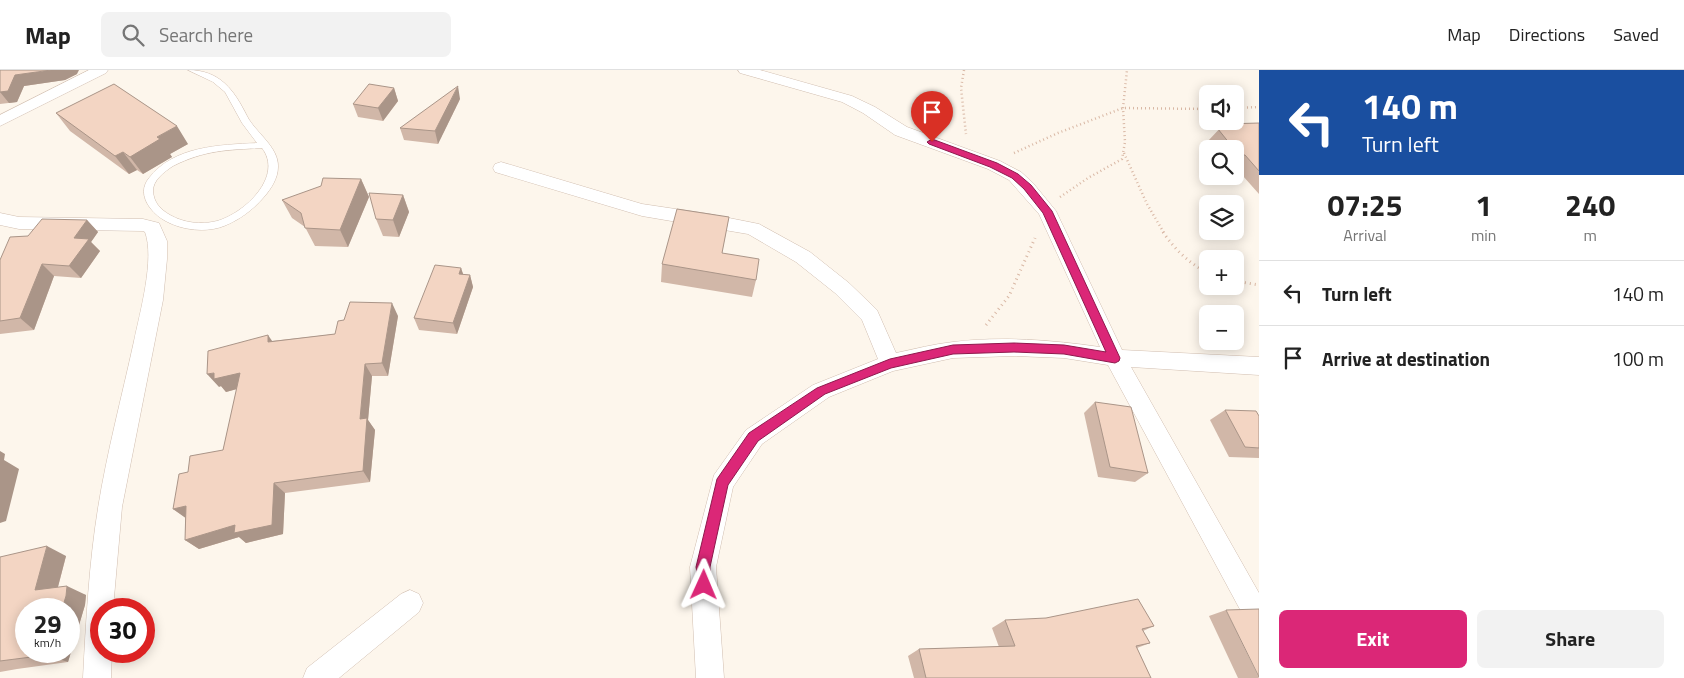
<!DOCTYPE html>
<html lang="en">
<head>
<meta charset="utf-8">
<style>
	body { margin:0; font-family:"Titillium Web",sans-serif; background:#f2f2f2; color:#222; height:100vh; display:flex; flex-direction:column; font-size:19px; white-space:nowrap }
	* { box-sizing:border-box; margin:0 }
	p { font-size:16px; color:#767676 }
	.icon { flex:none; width:28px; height:28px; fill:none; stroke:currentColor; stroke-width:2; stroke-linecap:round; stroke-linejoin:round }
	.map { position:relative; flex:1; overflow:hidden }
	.drawer { display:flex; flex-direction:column; background:#fff; width:425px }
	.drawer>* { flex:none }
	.guide { background:#1a4fa0; color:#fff; overflow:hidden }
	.controls { position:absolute; left:1199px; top:15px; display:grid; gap:10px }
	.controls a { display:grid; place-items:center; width:45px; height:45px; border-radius:8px; background:#fff; box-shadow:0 2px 12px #0003; font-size:25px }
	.speed { position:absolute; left:15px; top:528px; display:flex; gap:10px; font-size:25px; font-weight:700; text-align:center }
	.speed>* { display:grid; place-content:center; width:65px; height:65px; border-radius:50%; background:#fff; box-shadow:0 2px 12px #0003; line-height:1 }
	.speed small { font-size:12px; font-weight:400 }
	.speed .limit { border:8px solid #d22; background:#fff; color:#111 }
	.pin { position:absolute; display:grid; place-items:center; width:42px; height:42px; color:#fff; margin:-51px -21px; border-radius:50% 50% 50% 0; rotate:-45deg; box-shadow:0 0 5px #0007 }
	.pin .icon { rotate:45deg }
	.me { position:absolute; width:55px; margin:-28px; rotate:1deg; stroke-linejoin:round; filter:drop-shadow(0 0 4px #0008) }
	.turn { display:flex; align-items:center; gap:18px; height:105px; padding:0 20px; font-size:22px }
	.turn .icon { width:65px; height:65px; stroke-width:2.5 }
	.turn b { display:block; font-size:35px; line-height:42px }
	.eta { display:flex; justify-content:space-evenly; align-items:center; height:85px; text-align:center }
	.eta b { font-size:30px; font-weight:700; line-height:35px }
	.cta { display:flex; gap:10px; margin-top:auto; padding:10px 20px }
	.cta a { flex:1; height:58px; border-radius:8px; background:#db2777; color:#fff; font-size:20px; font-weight:700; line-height:58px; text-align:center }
	.cta a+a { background:#f2f2f2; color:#222 }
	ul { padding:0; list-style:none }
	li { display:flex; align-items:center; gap:15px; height:65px; padding:0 20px; border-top:1px solid #e0e0e0 }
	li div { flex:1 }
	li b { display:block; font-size:19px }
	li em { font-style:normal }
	header { display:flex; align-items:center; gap:30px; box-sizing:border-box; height:70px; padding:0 25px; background:#fff; border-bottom:1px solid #e0e0e0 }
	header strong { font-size:24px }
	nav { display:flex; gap:28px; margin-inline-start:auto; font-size:18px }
	.search { width:350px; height:45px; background:#f2f2f2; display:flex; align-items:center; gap:12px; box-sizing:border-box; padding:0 18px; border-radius:8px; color:#767676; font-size:19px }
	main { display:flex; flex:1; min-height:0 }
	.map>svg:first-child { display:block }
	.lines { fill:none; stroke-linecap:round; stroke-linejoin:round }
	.service-casing { stroke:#d1beb0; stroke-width:1 }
	.minor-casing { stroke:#d1beb0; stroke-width:1 }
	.path-far1 { stroke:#d9b8a5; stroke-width:2.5; stroke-dasharray:1 3; stroke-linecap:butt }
	.path { stroke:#d9b8a5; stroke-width:3; stroke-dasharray:1 4; stroke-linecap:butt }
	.service { fill:#fff; fill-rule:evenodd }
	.minor { fill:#fff; fill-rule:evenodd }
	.wall { fill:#d1b7a8 }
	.shaded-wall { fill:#aa9588 }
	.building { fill:#f3d5c3; stroke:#aa9588 }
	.route { fill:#db2777; stroke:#8e194d }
</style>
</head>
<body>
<header>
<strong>Map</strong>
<div class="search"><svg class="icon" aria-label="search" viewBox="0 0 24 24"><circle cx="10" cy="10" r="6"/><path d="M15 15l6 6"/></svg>Search here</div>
<nav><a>Map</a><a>Directions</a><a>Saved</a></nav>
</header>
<main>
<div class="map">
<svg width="1259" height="608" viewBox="0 0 1259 608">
	<rect width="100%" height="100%" fill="#fdf6ec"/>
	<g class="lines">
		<defs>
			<path id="service" d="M188,0C220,0 234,20 247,46C255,62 279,77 278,97C278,108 271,119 264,127C253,140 239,150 224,156C201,165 166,158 151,139C143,129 141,118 149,108C174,76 219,75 257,73L242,53L225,22L213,12ZM262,78C284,106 245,143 217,151C201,155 184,153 170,145C160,139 154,133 153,121C153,110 164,102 173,96C205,80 227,80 262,78Z"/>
			<g id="minor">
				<path d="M89,0H108L106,3L0,56V45Z"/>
				<path d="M738,0H760L852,26L875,37L907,57L1000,91L1021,102L1033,113L1056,141L1122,280L1259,287V305L1131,297L1259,523V562L1250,558L1108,295L1064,288L1014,286L953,288L893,301L829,327L762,374L733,417L716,497L724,608H696L690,497L714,405L746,360L813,315L878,289L862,250L835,223L796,192L748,164L642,146L495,102L493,98L495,94L501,92L642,134L709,144L759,154L810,182L849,213L877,240L896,283C915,279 934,274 953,272C1001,266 1052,270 1100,277L1039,144L1009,110L988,99L895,65L863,43L842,32L740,3Z"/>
				<path d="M0,143L19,147L143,149L159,153L167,171V189L163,230L122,437L113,539H101V581H112L111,608H83C86,551 89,494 98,438C107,382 122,326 134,271C140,242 155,189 145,162L143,161L19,159L0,155Z"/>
				<path d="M410,520L419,524L423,533L419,542L339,608H303L307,598L401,524Z"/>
			</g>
		</defs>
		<!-- service casing -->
		<use href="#service" class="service-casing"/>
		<!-- minor casing -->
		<use href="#minor" class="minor-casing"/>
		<!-- path-far1 -->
		<g class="path-far1">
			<path d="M964,0L961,18L966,64"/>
			<path d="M1235,38L1259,37"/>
			<path d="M1014,83L1058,63L1123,38L1208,39"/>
			<path d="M1124,83L1147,134L1164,163"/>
			<path d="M1060,127L1088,108L1122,89L1125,72L1123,38L1127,0"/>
		</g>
		<!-- path -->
		<g class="path">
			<path d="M1163,162C1175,180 1189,193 1208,203"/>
			<path d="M1235,211L1259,215"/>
			<path d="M986,255L1009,226L1035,168"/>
		</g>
		<!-- service -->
		<use href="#service" class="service"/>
		<!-- minor -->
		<use href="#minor" class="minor"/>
	</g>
	<!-- wall -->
	<g class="wall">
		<path d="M0,0L77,4L65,10L24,16L17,32L0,34Z"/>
		<path d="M394,18L398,31L383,51L358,47L353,34Z"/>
		<path d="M460,29L438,74L404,70L400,58Z"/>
		<path d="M56,43L188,74L170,84L172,87L143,104L137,100L129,104L70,61Z"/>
		<path d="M1259,53V124L1235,97V79H1215L1208,71L1224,54Z"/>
		<path d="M361,109L369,127L348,177L315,176L305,157L292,148L282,130Z"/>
		<path d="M403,125L409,142L399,167L383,166L376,149Z"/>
		<path d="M729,147L722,183L756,210L752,227L661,212L662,194Z"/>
		<path d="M87,150L98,162L91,172L100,181L81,208L54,206L34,260L0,264V190L28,166Z"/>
		<path d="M461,198L463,204L470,205L473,217L457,264L419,260L414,248Z"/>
		<path d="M398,246L388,306H372L368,350L375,360L370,412L285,423L283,464L246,473L239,467L199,479L185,470V447L173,439L188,402L223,380L237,319L226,322L221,316L219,317L272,271L335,264Z"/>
		<path d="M1095,332L1148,403L1135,412L1098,407L1084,343Z"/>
		<path d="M1225,340L1259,346V388L1229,387L1210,350Z"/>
		<path d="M66,486L58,517L86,525L85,535L68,592L17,599L0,602V487Z"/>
		<path d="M1226,540L1259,608H1238L1209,546Z"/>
		<path d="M1005,550L1154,556L1143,561L1150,573L1137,578L1151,608H914L908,586L919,579L999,577L992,558Z"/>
	</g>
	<!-- shaded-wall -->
	<g class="shaded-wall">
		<path d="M51,0H79L77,4L65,10L24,16L17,32L9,33L0,22L15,5Z"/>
		<path d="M458,16L460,29L438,74L435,61Z"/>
		<path d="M394,18L398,31L383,51L378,38Z"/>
		<path d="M177,56L188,74L170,84L172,87L143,104L130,87L157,67Z"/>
		<path d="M123,82L137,100L129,104L115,86Z"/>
		<path d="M361,109L369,127L348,177L340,160Z"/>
		<path d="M403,125L409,142L399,167L393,150Z"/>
		<path d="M87,150L98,162L91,172L100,181L81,208L69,196L74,168Z"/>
		<path d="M42,194L54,206L34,260L20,248Z"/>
		<path d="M461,198L465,210L459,204Z"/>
		<path d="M470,205L473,217L457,264L453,253Z"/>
		<path d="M392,233L398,246L388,306L382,293Z"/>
		<path d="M268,265L277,278L268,272Z"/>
		<path d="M365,294L372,306L368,350L375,360L370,412L363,401L360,349Z"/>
		<path d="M214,303H240L251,315L226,322L221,316L219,317L207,304Z"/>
		<path d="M0,381L5,384L4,390L19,399L6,451L0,453Z"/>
		<path d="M274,413L285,423L283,464L246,473L239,467L199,479L185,470L235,455Z"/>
		<path d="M186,436L187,449L173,439Z"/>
		<path d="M47,476L66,486L55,528L35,520Z"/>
		<path d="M67,516L86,525L85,535L68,592L47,585L48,581H69V539H62Z"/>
	</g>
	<!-- building -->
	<g class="building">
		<path d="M0,0H51L15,5L8,21L0,22Z"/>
		<path d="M114,14L177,56L157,67L160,69L130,87L123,82L115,86L56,43Z"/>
		<path d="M369,14L394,18L378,38L353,34Z"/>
		<path d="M458,16L435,61L400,58Z"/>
		<path d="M1259,53V101L1245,85H1240L1235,79H1234L1218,59H1228L1224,54Z"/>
		<path d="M323,108L361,109L340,160L305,158L301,143L282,130L321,116Z"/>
		<path d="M369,123L403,125L393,150L376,149Z"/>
		<path d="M677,139L729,147L722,183L759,189L756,210L662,194Z"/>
		<path d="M42,149L87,150L74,168L89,169L69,196L42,194L20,248L0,251V190L10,167L28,166Z"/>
		<path d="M435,195L461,198L459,204L470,205L453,253L414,248Z"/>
		<path d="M350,232L392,233L382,293L365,294L360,349L367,348L363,401L274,413L272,455L234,463L235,455L185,470L186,436L173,439L179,404L188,402L190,386L223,380L240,303L214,309V303L207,304L208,281L268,265V272L335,264L338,251L344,250Z"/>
		<path d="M1095,332L1131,337L1148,403L1110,397Z"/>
		<path d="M1225,340L1256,341L1259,346V378L1245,377Z"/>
		<path d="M47,476L35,520L67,516L66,526L62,539H26V581H48L47,585L0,591V487Z"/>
		<path d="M1138,529L1154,556L1142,559L1150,573L1136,576L1151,608H926L919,579L1015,576L1005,550L1046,548Z"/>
		<path d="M1259,539V607L1226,540Z"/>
	</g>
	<!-- route -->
	<path class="route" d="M932,69L997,93L1018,104L1031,115L1052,141L1120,288L1119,291L1115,293L1064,284L1014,282L953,284L891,298L825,324L758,371L728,415L710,497L711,515L709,520L704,522L700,520L696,497L717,409L749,363L817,318L890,289L953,275L1014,273L1064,275L1106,282L1043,143L1024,119L1012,108L990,97L929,74L927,72Z"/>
</svg>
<div class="controls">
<a><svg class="icon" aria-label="sound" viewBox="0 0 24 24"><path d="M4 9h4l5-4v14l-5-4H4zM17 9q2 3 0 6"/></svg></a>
<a><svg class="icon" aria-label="search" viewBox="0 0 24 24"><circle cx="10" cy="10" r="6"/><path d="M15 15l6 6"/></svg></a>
<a><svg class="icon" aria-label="layers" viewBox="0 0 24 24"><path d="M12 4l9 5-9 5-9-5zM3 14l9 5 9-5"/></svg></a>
<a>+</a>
<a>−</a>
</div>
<div class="speed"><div>29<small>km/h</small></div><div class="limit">30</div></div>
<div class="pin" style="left:932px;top:72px;background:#d93025"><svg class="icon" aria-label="arrive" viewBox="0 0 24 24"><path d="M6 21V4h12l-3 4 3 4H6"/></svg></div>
<svg class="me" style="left:704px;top:515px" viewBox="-20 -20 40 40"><path d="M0-17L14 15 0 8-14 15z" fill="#db2777" stroke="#fff" stroke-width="4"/></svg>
</div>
<section class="drawer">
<div class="guide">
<div class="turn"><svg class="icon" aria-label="left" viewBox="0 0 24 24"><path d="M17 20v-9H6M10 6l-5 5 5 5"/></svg><div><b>140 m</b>Turn left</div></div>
</div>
<div class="eta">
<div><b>07:25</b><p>Arrival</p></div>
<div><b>1</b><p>min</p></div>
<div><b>240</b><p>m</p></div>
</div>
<ul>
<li><svg class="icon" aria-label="left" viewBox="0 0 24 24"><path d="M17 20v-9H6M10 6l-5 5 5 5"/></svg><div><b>Turn left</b></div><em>140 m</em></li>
<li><svg class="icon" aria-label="arrive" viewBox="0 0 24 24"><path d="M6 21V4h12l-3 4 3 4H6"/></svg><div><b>Arrive at destination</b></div><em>100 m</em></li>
</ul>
<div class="cta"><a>Exit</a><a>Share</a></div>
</section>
</main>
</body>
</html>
